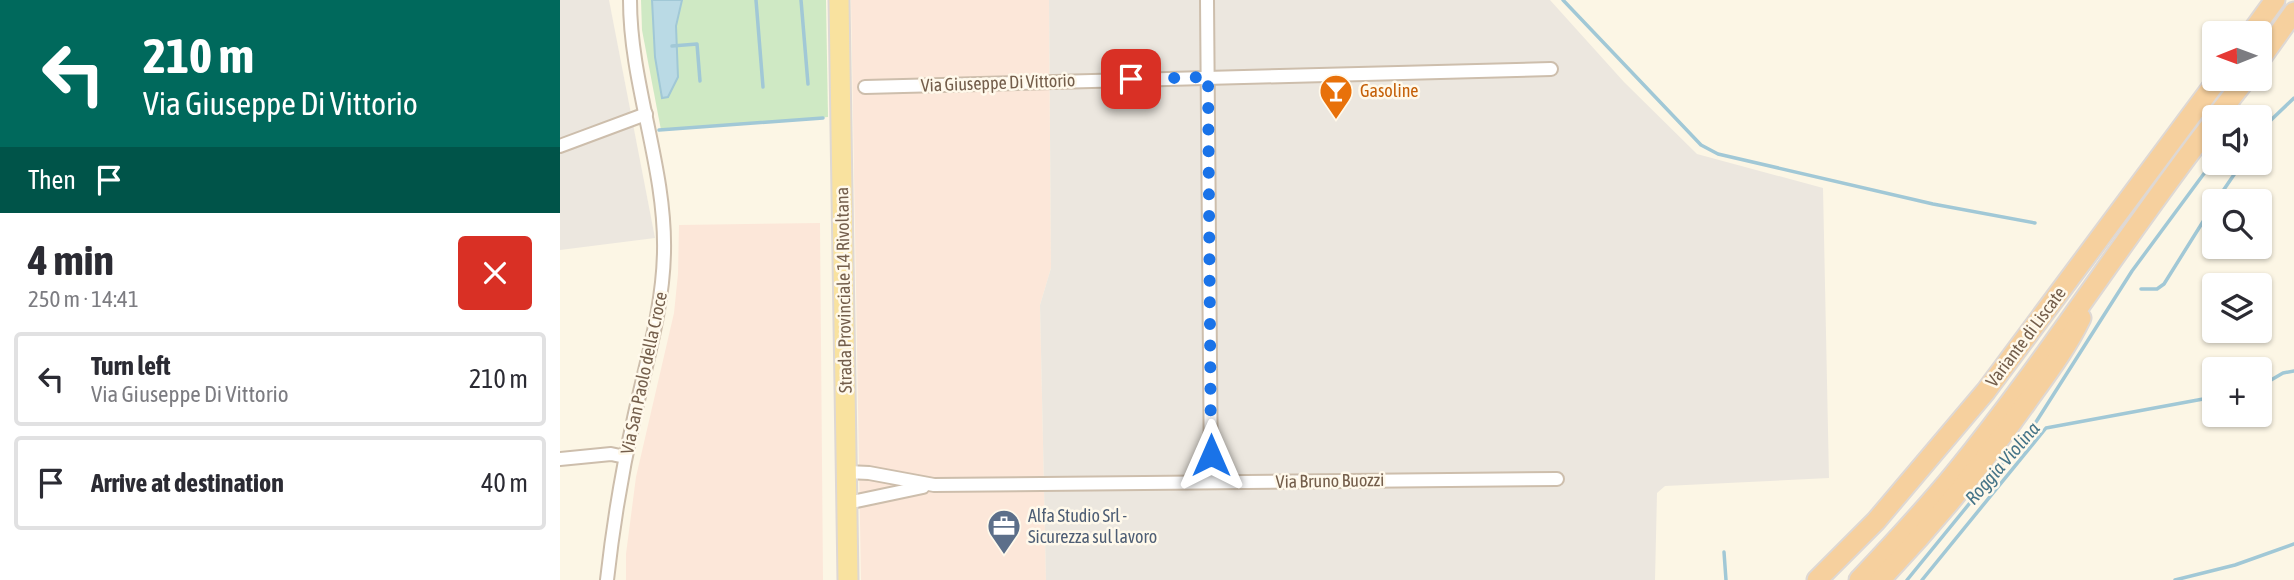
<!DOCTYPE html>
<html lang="en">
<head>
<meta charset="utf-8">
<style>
	body { margin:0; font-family:"Asap Condensed",sans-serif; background:#f2f2f3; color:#2b2b33; height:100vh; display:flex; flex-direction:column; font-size:26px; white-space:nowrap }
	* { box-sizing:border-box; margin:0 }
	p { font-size:23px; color:#7c7c81 }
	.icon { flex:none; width:38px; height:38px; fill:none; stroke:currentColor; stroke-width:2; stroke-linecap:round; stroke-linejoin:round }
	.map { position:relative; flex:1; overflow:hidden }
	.details { display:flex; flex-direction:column; background:#fff; width:560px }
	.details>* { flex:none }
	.top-card { background:#00695c; color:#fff; overflow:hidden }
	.needle { width:46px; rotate:269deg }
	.fabs { position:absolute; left:1642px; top:21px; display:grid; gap:14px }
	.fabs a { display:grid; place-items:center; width:70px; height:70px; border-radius:7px; background:#fff; box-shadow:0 2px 5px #0004; font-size:35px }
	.pin { position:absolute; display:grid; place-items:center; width:60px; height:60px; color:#fff; margin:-30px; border-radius:14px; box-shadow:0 4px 10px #0006 }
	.me { position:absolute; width:77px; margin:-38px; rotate:0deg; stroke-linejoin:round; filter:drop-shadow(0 0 5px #0008) }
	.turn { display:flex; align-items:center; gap:24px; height:147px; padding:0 28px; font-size:32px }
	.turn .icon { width:91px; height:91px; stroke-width:2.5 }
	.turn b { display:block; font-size:49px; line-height:60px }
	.then { display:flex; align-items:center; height:66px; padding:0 28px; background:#0003; gap:14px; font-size:26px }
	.round { display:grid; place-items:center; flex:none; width:74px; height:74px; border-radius:7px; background:#f2f2f3 }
	.overview { display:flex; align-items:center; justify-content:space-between; height:119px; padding:0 28px }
	h1 { font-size:42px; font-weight:700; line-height:52px }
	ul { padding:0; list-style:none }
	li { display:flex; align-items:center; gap:21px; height:94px; margin:0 14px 10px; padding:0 14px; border:4px solid #e1e1e2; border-radius:7px }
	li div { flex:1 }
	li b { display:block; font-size:26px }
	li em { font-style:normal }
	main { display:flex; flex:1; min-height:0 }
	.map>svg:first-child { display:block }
	.commercial { fill:#fce7d9 }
	.industrial { fill:#ece7df }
	.green { fill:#cfe9c4 }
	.water { fill:#badae5; stroke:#a1c8d6; stroke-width:2 }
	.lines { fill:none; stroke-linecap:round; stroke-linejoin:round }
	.stream { stroke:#a1c8d6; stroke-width:3.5 }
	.minor-casing { stroke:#cdbeac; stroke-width:16 }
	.primary-casing { stroke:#ded8d4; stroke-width:23 }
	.trunk-casing { stroke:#ded8d4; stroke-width:23 }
	.minor { stroke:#fff; stroke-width:12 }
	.primary { stroke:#f9e29f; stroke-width:19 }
	.trunk { stroke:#f6d09e; stroke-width:19 }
	.route { stroke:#1a73e8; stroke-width:12; stroke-dasharray:0 21.6 }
	.labels { text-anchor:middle; stroke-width:5; stroke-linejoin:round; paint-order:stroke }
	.street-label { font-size:18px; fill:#745e4b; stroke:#fff9eb }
	.food-label { font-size:18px; fill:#c56008; stroke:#fff9eb; text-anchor:start }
	.service-label { font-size:18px; fill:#4e5e75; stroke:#fff9eb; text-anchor:start }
	.water-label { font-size:19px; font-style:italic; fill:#457487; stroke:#fff9eb }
</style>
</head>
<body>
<main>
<section class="details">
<div class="top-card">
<div class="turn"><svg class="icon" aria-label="left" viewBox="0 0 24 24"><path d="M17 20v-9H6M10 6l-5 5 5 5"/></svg><div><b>210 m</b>Via Giuseppe Di Vittorio</div></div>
<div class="then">Then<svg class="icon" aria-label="arrive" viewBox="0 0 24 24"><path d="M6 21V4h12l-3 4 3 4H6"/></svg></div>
</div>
<div class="overview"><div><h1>4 min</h1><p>250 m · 14:41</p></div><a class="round" style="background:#d93025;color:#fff"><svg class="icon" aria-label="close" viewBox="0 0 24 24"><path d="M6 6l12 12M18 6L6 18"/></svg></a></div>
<ul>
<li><svg class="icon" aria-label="left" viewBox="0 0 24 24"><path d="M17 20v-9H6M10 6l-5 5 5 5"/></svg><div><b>Turn left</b><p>Via Giuseppe Di Vittorio</p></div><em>210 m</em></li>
<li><svg class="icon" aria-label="arrive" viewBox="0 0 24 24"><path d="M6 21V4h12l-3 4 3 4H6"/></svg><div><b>Arrive at destination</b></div><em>40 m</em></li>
</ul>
</section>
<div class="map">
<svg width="1734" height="580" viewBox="0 0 1734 580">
	<rect width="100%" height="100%" fill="#fcf6e5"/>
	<!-- commercial -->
	<g class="commercial">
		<path d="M291,0H489L491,268L480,305L486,580H301Z"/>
		<path d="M260,223L263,580H66V554L76,477L114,313L118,274L119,225Z"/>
	</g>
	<!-- industrial -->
	<g class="industrial">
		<path d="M0,0H49L95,238L0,250Z"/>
		<path d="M489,0H990L1064,82L1137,154L1263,188L1269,478L1105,486L1097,493L1095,580H486L480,305L491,268Z"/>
	</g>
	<!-- green -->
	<path class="green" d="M81,0H266L268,117L101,130L82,30Z"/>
	<!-- water -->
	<path class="water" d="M92,0H122L116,26L118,77L108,97L102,98L95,57Z"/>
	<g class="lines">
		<!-- stream -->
		<g class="stream">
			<path d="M196,0L203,87"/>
			<path d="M241,0L248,84"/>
			<path d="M1003,0L1141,145L1158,154L1373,204L1475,223"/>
			<path d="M112,46L137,44L140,81"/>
			<path d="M99,130L263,118"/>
			<path d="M1699,138L1711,120L1734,98"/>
			<path d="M1656,201L1682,163"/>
			<path d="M1581,289H1597L1604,284L1654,204"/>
			<path d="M1699,387L1723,373L1734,371"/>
			<path d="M1164,552L1166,580"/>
			<path d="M1347,580L1476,422L1572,271L1654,160"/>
			<path d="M1362,580L1486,428L1654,397"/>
			<path d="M1615,580L1675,565L1734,544"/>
		</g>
		<defs>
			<g id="minor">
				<path d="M647,0L651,482"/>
				<path d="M305,87L991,69"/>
				<path d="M0,146L86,114"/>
				<path d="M0,459L51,454L65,457"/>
				<path d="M287,472L309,473L374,485L997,479"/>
				<path d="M287,503L363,487"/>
				<path d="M47,580C53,526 62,471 74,418C86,362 103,309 104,252C106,167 70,85 70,0"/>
			</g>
			<path id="primary" d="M279,0L288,580"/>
			<g id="trunk">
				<path d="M1691,33L1715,0"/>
				<path d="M1699,61L1734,12"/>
				<path d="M1656,117L1686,79"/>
				<path d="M1257,580L1316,521L1426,391L1658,79"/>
				<path d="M1299,580C1332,545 1365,510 1395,473C1487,360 1565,236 1654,121"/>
				<path d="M1320,580C1373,525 1422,465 1466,403C1486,375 1506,349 1521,318"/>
			</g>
		</defs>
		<!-- minor casing -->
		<use href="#minor" class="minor-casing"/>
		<!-- primary casing -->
		<use href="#primary" class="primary-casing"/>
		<!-- trunk casing -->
		<use href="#trunk" class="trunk-casing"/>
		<!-- minor -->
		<use href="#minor" class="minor"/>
		<!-- primary -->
		<use href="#primary" class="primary"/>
		<!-- trunk -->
		<use href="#trunk" class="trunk"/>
	</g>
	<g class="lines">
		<!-- route -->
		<path class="route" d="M571,79L648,77L651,455"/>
	</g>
	<!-- icons -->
	<defs>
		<symbol id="bar-pin" viewBox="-11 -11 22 30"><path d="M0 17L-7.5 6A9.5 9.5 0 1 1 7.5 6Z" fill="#e8710a" stroke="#fff9eb"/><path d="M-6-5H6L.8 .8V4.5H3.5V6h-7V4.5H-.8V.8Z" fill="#fff"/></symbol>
		<symbol id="office-pin" viewBox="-11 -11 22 30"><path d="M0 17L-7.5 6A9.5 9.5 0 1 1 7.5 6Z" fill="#5c6f8a" stroke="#fff9eb"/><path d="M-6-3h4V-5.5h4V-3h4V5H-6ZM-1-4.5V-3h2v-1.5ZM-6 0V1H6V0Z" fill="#fff"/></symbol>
	</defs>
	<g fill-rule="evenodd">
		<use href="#bar-pin" x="757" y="72" width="38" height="52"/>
		<use href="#office-pin" x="425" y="507" width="38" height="52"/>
	</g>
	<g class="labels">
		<!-- street labels -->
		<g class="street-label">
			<text transform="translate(438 83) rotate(-2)" y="6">Via Giuseppe Di Vittorio</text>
			<text transform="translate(284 290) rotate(-91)" y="6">Strada Provinciale 14 Rivoltana</text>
			<text transform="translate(1466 337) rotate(-53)" y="6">Variante di Liscate</text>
			<text transform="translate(84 373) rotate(-78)" y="6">Via San Paolo della Croce</text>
			<text transform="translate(770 481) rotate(-1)" y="6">Via Bruno Buozzi</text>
		</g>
		<!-- food labels -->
		<g class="food-label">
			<text x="800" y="97">Gasoline</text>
		</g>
		<!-- service labels -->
		<g class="service-label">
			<text x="468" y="522">Alfa Studio Srl -<tspan x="468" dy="21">Sicurezza sul lavoro</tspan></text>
		</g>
		<!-- water labels -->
		<g class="water-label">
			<text transform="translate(1442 463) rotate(-49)" y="7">Roggia Violina</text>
		</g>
	</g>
</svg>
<div class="fabs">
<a><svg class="needle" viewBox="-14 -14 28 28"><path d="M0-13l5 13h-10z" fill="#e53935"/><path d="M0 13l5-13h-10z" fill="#7c7c81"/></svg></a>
<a><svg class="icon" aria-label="sound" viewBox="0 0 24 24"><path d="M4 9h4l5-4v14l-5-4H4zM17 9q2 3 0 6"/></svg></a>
<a><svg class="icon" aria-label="search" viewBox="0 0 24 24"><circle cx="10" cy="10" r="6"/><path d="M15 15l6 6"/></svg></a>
<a><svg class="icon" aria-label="layers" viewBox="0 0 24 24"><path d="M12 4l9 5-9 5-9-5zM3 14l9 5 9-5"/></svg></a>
<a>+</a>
</div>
<div class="pin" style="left:571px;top:79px;background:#d93025"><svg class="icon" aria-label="arrive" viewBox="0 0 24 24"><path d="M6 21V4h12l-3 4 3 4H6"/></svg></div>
<svg class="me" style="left:651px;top:455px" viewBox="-20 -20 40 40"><path d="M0-17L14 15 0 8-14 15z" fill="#1a73e8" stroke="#fff" stroke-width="4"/></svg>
</div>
</main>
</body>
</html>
